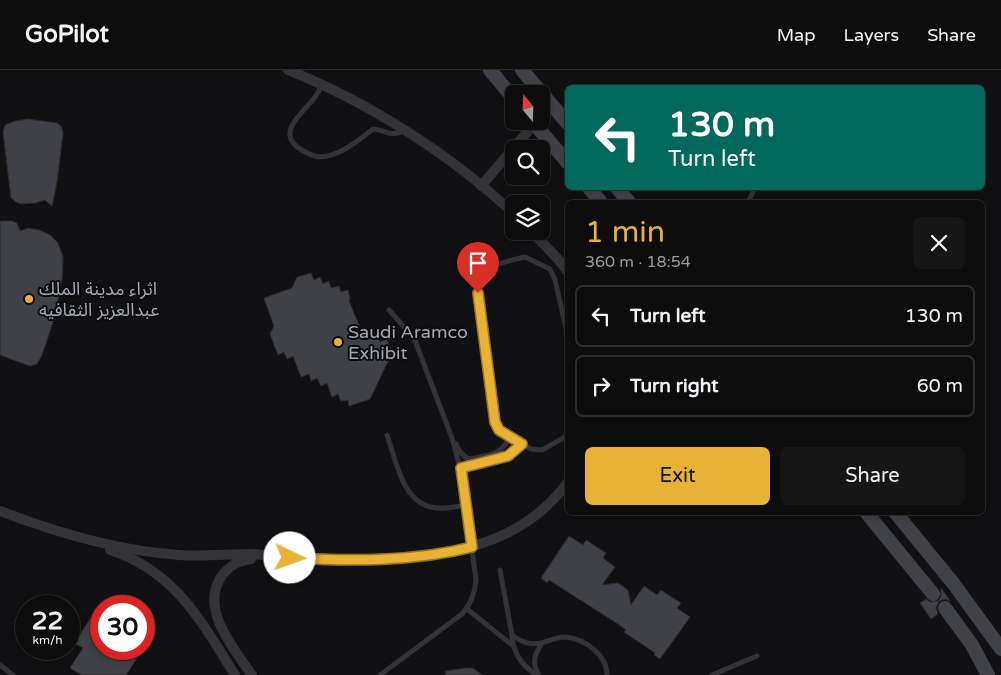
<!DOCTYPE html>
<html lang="en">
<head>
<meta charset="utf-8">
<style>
	body { margin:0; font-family:"Varela Round","Noto Sans Arabic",sans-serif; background:#161617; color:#f1f3f6; height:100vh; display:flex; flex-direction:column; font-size:19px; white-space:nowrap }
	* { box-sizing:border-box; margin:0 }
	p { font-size:16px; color:#9a9c9e }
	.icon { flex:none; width:28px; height:28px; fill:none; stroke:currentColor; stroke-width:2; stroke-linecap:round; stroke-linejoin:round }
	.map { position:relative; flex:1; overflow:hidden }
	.side { position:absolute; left:565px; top:130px; width:420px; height:315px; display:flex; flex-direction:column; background:#0d0d0e; border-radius:8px; box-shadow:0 2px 8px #0003,0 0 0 1px #2d2d2e }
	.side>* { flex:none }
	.guide { position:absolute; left:565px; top:15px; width:420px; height:105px; border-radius:8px; box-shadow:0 2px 8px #0003,0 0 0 1px #2d2d2e; background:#00695c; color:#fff; overflow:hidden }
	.needle { width:32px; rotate:341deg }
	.buttons { position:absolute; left:505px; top:15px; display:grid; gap:10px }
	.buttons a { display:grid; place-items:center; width:45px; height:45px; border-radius:8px; background:#0d0d0e; box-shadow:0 2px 8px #0003,0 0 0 1px #2d2d2e; font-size:25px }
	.speed { position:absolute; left:15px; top:525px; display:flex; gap:10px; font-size:25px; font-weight:700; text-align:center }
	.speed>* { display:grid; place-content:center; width:65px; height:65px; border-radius:50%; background:#0d0d0e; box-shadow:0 2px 8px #0003,0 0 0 1px #2d2d2e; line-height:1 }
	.speed small { font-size:12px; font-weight:400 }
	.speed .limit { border:8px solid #d22; background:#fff; color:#111 }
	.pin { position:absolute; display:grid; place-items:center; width:42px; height:42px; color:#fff; margin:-51px -21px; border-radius:50% 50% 50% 0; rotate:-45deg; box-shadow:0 0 5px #0007 }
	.pin .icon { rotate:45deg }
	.me { position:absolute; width:55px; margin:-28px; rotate:93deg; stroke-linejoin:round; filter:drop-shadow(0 0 4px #0008) }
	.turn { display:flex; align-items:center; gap:18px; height:105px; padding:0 20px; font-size:22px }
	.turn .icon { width:65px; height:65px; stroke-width:2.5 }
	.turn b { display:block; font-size:35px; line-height:42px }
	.round { display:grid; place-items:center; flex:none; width:52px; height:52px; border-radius:8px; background:#161617 }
	.head { display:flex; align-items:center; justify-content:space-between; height:85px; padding:0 20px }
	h1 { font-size:30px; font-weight:600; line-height:38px; color:#e7b235 }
	.primary-button { display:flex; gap:10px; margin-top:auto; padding:10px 20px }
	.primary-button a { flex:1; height:58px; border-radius:8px; background:#e7b235; color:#111; font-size:20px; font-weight:600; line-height:58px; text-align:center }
	.primary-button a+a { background:#161617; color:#f1f3f6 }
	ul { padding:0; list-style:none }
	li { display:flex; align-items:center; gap:15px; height:62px; margin:0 10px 8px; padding:0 10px; border:2px solid #2d2d2e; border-radius:8px }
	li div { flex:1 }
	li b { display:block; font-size:19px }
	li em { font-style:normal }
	header { display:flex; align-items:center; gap:30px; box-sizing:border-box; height:70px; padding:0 25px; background:#0d0d0e; border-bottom:1px solid #2d2d2e }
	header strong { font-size:24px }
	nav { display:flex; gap:28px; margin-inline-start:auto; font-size:18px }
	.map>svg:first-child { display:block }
	.building { fill:#404146; stroke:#2c2b2f }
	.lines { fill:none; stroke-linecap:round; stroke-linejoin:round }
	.service { stroke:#333338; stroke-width:5 }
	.minor { stroke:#333338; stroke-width:10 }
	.secondary { stroke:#414247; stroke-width:14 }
	.route-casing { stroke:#967422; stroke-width:12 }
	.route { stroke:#e7b235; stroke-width:9 }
	.poi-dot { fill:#e7b235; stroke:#0c0c0e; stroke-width:2 }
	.labels { text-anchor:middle; stroke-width:4; stroke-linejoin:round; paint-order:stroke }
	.poi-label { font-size:18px; fill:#a3a8b3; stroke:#0c0c0e; text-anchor:start }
</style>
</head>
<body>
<header>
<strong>GoPilot</strong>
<nav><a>Map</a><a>Layers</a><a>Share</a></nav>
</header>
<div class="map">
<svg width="1001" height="605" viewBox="0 0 1001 605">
	<rect width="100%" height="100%" fill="#111113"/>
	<!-- building -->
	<g class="building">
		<path d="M28,49L57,53L61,56L63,63L57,112L52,136L45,130L35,133L21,134L16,132L11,128L3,62L5,55L15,51Z"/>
		<path d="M0,151H12L17,153L20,161L28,158L39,160L50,165L58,173L63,187L62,210L54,249L42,285L37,294L30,296L0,285Z"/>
		<path d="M311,203L314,210L320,207L323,214L329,211L331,218L339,216L341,222L348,220L350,228L349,231L362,262L368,260L371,267L377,265L380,272L387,269L392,283L370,329L349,336L348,330L341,331L338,324L332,327L327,313L321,316L317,308L311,311L309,304L301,307L293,286L287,289L284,282L278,285L270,264L274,256L264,228L292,218L297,207Z"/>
		<path d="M569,466L583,475L586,470L606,483L603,488L615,497L602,515L618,513L628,520L631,535L644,516L657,525L661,520L681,533L677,538L690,547L660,589L654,585L655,583L624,562L626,560L618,554L549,510L547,513L541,508Z"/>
		<path d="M941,518L950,531L945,529L939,531L936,538L938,544L931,549L920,533L926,529L930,532L938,531L941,527Z"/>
		<path d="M96,540L101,543V579H143L126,605H82L70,598L83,578L74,573Z"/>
		<path d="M466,598H473L482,605H446L445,601Z"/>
	</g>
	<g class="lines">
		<!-- service -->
		<g class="service">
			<path d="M321,14C319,34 275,55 295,75C301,80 308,84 315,86C334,91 359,70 373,59C388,60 386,67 405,61"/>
			<path d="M748,132L755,118"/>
			<path d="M568,267L555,210L550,199L525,187C501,193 479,194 478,223L495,352L499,360L505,364L531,379L542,380L565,367L568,361"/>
			<path d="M387,365C396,390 402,431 431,437C442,440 455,437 466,435"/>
			<path d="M456,374L460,382L468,389C489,385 498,387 510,368"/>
			<path d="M461,398L508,387L522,374"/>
			<path d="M500,500L512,565C513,583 522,596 537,605"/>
			<path d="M467,539L512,575"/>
			<path d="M512,565C523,573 529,575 542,573"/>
			<path d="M0,595L13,605"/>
			<path d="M380,605L462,544C471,534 475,523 476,510L462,405L452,368L414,268L389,240"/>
			<path d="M539,605C531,592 535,584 542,573C550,570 557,567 566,567C585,569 607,585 607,605"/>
			<path d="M712,605L757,586"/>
		</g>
		<!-- minor -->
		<g class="minor">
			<path d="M288,0C367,31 453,86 514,144"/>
			<path d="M481,116L534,54"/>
			<path d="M531,161L558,189L568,202"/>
			<path d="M0,441C57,463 118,481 179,485C203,487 227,484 251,484C280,485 309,491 338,491C348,491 358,489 368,489C443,487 520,478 568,412"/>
			<path d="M110,480C175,501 201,551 235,605"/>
			<path d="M251,489C239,491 232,494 224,503C197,535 233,578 252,605"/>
		</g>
		<!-- secondary -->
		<g class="secondary">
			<path d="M490,0L514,29"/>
			<path d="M522,0L568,54"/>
			<path d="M532,51L568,93"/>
			<path d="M589,118L601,132"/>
			<path d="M617,118L629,132"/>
			<path d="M866,442L933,524"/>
			<path d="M895,442L953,513L1001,579"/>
			<path d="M945,538L972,575L988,605"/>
		</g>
	</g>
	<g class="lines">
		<defs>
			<path id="route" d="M290,488C350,491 413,492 472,477L461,398L508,386L522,374L499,360L495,352L478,223"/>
		</defs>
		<!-- route casing -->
		<use href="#route" class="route-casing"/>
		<!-- route -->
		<use href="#route" class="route"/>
	</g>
	<!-- markers -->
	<g class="poi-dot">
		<circle cx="29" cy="229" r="5"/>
		<circle cx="338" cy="272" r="5"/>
	</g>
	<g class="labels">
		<!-- poi labels -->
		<g class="poi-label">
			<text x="39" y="225">اثراء مدينة الملك<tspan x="39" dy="21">عبدالعزيز الثقافيه</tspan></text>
			<text x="348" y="268">Saudi Aramco<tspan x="348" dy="21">Exhibit</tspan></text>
		</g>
	</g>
</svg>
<div class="buttons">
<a><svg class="needle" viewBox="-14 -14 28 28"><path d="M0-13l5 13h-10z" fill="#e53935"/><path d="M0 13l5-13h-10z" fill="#9a9c9e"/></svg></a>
<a><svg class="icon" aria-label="search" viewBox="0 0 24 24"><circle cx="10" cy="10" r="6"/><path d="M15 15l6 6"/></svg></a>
<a><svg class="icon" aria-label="layers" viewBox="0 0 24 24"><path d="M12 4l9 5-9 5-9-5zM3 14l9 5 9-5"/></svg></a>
</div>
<div class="speed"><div>22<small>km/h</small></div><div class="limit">30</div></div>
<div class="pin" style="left:478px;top:223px;background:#d93025"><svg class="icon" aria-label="arrive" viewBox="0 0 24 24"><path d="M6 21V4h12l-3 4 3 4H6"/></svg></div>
<svg class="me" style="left:290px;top:488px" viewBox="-20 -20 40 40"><circle r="19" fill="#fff"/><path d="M0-13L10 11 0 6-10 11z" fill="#e7b235"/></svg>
<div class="guide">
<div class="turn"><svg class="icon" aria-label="left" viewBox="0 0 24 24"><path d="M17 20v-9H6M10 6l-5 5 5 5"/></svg><div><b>130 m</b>Turn left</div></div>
</div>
<section class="side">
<div class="head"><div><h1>1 min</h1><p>360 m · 18:54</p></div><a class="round"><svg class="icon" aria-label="close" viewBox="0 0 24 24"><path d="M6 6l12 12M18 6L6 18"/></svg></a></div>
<ul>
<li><svg class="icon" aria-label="left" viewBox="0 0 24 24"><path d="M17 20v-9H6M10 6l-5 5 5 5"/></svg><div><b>Turn left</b></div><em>130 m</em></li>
<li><svg class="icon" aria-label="right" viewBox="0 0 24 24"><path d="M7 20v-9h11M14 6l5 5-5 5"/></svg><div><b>Turn right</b></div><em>60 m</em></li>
</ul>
<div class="primary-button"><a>Exit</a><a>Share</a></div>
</section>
</div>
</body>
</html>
